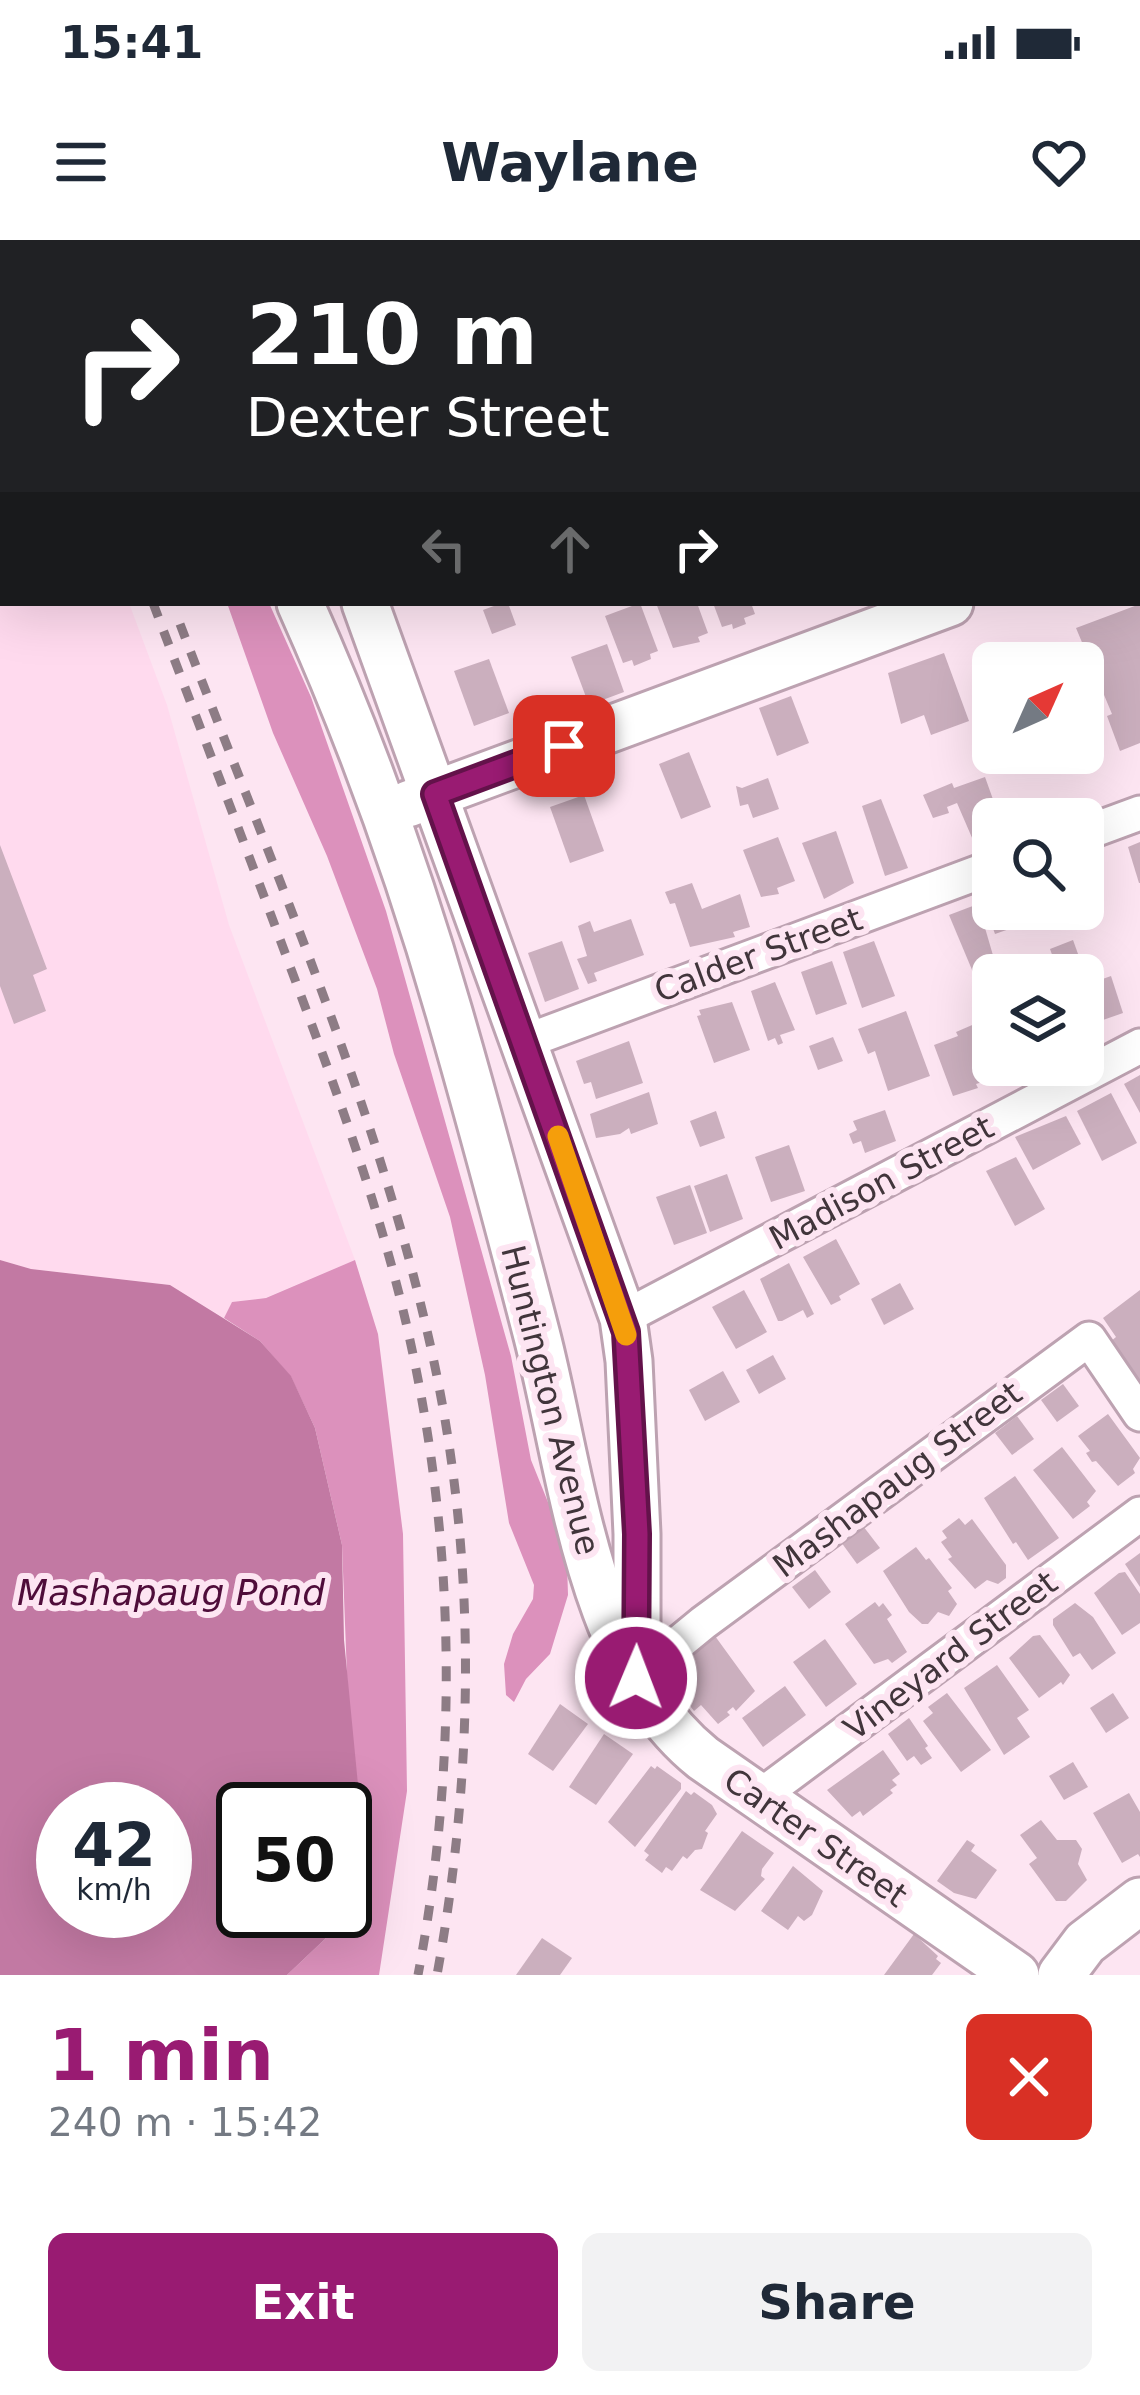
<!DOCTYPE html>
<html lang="en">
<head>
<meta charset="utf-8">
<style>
	body { margin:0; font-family:"DejaVu Sans",sans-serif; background:#f2f2f3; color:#1f2937; height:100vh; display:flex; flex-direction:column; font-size:45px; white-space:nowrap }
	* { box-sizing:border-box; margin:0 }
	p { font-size:39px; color:#747a83 }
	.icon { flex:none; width:66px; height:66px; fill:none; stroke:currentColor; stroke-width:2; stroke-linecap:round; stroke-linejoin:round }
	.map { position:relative; height:1735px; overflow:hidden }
	.drawer { display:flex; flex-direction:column; background:#fff; flex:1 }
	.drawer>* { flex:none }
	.banner { position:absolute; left:0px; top:0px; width:1140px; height:366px; box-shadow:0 12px 48px #0002; background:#202124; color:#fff; overflow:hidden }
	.needle { width:78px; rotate:45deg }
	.fabs { position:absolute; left:972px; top:402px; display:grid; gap:24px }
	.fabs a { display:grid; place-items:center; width:132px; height:132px; border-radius:18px; background:#fff; box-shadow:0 12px 48px #0002; font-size:60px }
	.speed { position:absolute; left:36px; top:1542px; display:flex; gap:24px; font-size:60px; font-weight:700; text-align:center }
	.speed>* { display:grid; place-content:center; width:156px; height:156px; border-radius:50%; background:#fff; box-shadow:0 12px 48px #0002; line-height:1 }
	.speed small { font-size:30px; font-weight:400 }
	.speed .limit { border:6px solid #111; border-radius:18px; background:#fff; color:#111 }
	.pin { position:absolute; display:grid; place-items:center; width:102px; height:102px; color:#fff; margin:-51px; border-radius:24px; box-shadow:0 6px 18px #0006 }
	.me { position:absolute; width:132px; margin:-66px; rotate:1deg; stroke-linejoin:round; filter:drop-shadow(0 0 9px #0008) }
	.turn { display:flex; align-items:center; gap:42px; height:252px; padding:0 48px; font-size:54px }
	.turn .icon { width:156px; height:156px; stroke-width:2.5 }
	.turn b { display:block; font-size:84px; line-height:102px }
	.lanes { display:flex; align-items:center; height:114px; padding:0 48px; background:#0003; justify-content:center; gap:60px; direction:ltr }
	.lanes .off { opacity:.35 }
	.round { display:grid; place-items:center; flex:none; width:126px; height:126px; border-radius:18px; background:#f2f2f3 }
	.head { display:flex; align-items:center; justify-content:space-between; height:204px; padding:0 48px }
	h1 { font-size:72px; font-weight:700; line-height:90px; color:#991b72 }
	.cta { display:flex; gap:24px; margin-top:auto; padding:24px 48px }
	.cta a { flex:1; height:138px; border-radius:18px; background:#991b72; color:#fff; font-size:48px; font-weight:700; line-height:138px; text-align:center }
	.cta a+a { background:#f2f2f3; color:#1f2937 }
	.status { display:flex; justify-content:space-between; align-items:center; height:84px; padding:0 60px; background:#fff; direction:ltr }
	.status svg { height:33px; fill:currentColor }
	header { display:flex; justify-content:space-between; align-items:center; height:156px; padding:0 48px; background:#fff; font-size:54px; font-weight:700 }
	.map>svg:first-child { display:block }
	.built { fill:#ffdaee }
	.forest { fill:#dc91bc }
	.water { fill:#c279a3; fill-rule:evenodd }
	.building { fill:#cbafbe }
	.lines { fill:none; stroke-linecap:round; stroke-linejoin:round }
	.street-casing { stroke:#bda2b1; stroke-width:39 }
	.secondary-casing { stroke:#bda2b1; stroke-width:51 }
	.street { stroke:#fff; stroke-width:33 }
	.secondary { stroke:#fff; stroke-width:45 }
	.rail { stroke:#8d7c85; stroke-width:9; stroke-dasharray:15 15; stroke-linecap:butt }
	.route-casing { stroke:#63124a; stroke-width:30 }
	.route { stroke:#991b72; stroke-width:21 }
	.slow { stroke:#f59e0b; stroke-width:21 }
	.labels { text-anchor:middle; stroke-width:12; stroke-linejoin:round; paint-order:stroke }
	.street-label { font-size:33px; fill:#41353b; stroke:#fde5f2 }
	.water-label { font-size:36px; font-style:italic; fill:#4f0d3a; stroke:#fde5f2 }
</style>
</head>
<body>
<div class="status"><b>15:41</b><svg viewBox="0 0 49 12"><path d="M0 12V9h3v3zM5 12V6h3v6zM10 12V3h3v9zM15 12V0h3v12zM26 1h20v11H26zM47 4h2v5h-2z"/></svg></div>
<header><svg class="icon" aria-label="menu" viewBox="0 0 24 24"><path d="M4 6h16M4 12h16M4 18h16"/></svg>Waylane<svg class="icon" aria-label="heart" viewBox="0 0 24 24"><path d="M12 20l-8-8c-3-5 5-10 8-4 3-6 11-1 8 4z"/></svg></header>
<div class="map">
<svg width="1140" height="1735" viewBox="0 0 1140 1735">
	<rect width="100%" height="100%" fill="#fde5f2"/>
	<!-- built -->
	<path class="built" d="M0,10L3,363H129L167,465L229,685L355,1020L265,1058L232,1062L224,1078L170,1045L31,1029L0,1020Z"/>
	<!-- forest -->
	<g class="forest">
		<path d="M227,363H269L311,457L386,671L511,1116L531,1220L558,1287L567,1323L568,1355L550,1414L526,1439L514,1462L506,1455L504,1424L513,1394L533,1359L534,1345L509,1283L485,1135L450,977L394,814L377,749L327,616L273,493Z"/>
		<path d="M355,1020L378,1094L403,1294L407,1551L379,1735H287L325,1699L335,1671H345V1644L354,1618L342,1305L315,1188L291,1137L260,1101L224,1078L232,1062L266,1058Z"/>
	</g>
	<!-- water -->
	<path class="water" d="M0,1020L31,1029L170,1045L260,1101L291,1136L315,1188L342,1305L344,1400L359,1555L354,1618L345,1644V1569H243V1671H335L325,1699L287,1735H0ZM63,1569H165V1671H63Z"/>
	<!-- building -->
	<g class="building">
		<path d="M502,363H508L516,385L492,394L483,370Z"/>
		<path d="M640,363L658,411L650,414L651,419L634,426L632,420L623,423L605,376Z"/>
		<path d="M656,363H697L708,393L698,397L700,402L673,408Z"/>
		<path d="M713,363H751L755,374L744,378L746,384L733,389L732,384L722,387Z"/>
		<path d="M1140,364V503L1120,511L1107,476L1112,474L1076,388Z"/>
		<path d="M607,404L624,452L589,465L571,417Z"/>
		<path d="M944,413L969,481L931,495L924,475L901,484L888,433Z"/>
		<path d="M489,419L509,473L474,486L454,431Z"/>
		<path d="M791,456L809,503L777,516L759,468Z"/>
		<path d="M689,512L711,567L681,579L659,524Z"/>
		<path d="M985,537L1000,579H993V601L976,607L957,563L947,567L949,573L933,578L923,555L952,543L954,548Z"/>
		<path d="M768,538L779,569L753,578L748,564L740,566L736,546L742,548Z"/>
		<path d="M584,555L604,611L570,623L550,567Z"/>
		<path d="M881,559L908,628L885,636L862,566Z"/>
		<path d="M836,591L854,643L824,659L802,603Z"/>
		<path d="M778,597L795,641L777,648L779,654L761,657L743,610Z"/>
		<path d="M1140,602V643H1139L1128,607Z"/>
		<path d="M0,605L47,729L33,735L46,771L14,784L0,746Z"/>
		<path d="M692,643L702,669L740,654L750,687L733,692L735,697L690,707L675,663L670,664L665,652Z"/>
		<path d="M993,654V669H1020L1023,688L1017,690L1015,687L995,694L982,658Z"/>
		<path d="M1083,659L1089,675L1056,687L1050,669H1083Z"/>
		<path d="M978,664L997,729L975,737L949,675Z"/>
		<path d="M631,679L644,715L594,733L597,741L588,744L577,719L587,716L578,686L590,681L594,692Z"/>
		<path d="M1073,700L1082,725L1059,734L1050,709Z"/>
		<path d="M562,701L579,749L545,762L528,713Z"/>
		<path d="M874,701L895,756L862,768L843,712Z"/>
		<path d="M832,721L847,764L816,775L801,732Z"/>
		<path d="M1111,736L1123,773L1083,787V746Z"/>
		<path d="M775,742L795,790L780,795L783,803L778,805L775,798L768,801L751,751Z"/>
		<path d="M732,762L750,810L714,823L697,776L701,775L699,770Z"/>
		<path d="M906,771L930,836L888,851L875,811L868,814L858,789Z"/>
		<path d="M993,776V825L1014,826L1000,831L1002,836L976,844L978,848L953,856L934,805L958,796L956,792Z"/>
		<path d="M833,797L843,821L818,830L809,806Z"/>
		<path d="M629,801L643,843L596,859L591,842L584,844L576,821Z"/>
		<path d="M1140,835V873L1124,844Z"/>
		<path d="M649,852L658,884L631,894L629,888L620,894L596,898L590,874Z"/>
		<path d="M1111,853L1137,903L1102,921L1077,871Z"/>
		<path d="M885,870L896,901L865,913L861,901L853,904L849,894L857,890L853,881Z"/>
		<path d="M716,871L725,898L700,907L690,881Z"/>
		<path d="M1066,876L1081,904L1033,930L1015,897Z"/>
		<path d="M789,905L805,951L771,962L755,917Z"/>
		<path d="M1016,917L1045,969L1015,986L986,931Z"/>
		<path d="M727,934L743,979L710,992L694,946Z"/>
		<path d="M690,945L707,993L674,1005L656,957Z"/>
		<path d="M836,999L860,1044L839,1056L841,1060L831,1065L803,1017Z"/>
		<path d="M789,1023L814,1074L807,1078L803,1070L782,1081H778L760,1039Z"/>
		<path d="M900,1043L914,1069L884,1085L871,1059Z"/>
		<path d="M744,1050L767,1092L736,1109L712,1067Z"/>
		<path d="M1140,1050V1152L1110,1102L1116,1097L1103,1078Z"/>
		<path d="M773,1115L786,1139L759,1154L746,1130Z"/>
		<path d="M723,1131L740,1162L705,1181L689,1150Z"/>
		<path d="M1063,1144L1079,1166L1057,1182L1041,1160Z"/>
		<path d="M1108,1174L1140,1218L1133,1229L1135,1233L1118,1246L1096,1221L1092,1222L1086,1213L1090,1211L1078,1196Z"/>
		<path d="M1017,1176L1034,1199L1012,1215L995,1193Z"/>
		<path d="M1062,1207L1096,1251L1087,1262L1090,1266L1073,1279L1033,1230Z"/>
		<path d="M1015,1236L1059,1298L1028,1320L1016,1302L1013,1304L984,1258Z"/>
		<path d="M959,1278L965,1285L972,1279L1006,1325V1338L998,1344L987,1340L975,1349L948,1319L952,1317L941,1302L947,1298L942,1291Z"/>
		<path d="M863,1286L880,1308L857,1324L841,1302Z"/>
		<path d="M916,1307L926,1320L929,1318L952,1348L948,1351L957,1364L949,1376L938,1372L928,1384H922L909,1372L883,1331Z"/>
		<path d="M1140,1313V1347L1125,1324Z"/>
		<path d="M815,1330L831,1352L809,1369L792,1347Z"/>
		<path d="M1125,1332L1140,1354V1383L1122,1395L1094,1353L1119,1333Z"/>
		<path d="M875,1362L879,1367L883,1363L892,1375L887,1379L907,1412L892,1423L888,1419L874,1424L845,1384Z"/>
		<path d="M1075,1363L1093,1377L1116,1413L1092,1430L1080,1413L1073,1417L1053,1385V1379Z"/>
		<path d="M1040,1395L1070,1435L1063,1445L1061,1442L1039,1458L1009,1418L1033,1396Z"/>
		<path d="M715,1396L755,1451L736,1471L733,1467L727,1472L730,1475L718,1484L701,1465L694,1471L677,1449L684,1444L672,1428Z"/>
		<path d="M825,1399L857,1444L826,1467L793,1422Z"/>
		<path d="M997,1425L1029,1470L1017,1478L1030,1497L1004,1515L964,1448Z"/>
		<path d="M785,1446L806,1475L763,1507L742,1478Z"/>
		<path d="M947,1453L991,1510L961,1532L923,1481L933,1473L928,1467Z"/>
		<path d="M1113,1453L1129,1478L1106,1493L1090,1468Z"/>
		<path d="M560,1464L588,1484L553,1531L528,1514Z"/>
		<path d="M909,1478L928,1506L925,1508L932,1518L921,1525L914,1516L907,1521L888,1494Z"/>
		<path d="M604,1494L633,1514L596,1565L569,1547Z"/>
		<path d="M883,1510L900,1534L892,1540L897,1545L890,1550L893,1553L863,1576L860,1571L852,1577L827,1550Z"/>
		<path d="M1073,1522L1088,1547L1064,1560L1049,1536Z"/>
		<path d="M651,1526L655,1529L657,1526L681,1543V1549L635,1607L608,1582Z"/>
		<path d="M686,1551L691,1555L694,1552L712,1565L717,1574L705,1591L708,1593L702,1609L695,1610L687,1619L683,1616L672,1631L666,1627L662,1633L645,1620L649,1615L644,1611Z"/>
		<path d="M1129,1553L1140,1572V1617L1138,1614L1122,1623L1093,1573Z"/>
		<path d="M1041,1580L1057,1600H1076L1082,1609L1078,1624L1087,1640L1066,1661H1056L1029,1624L1037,1618L1020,1595Z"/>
		<path d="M742,1591L774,1613L762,1629L761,1636L765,1639L735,1671L700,1650Z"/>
		<path d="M967,1600L975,1605L971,1611L997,1630L976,1659L954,1653L937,1641Z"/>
		<path d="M793,1626L823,1651L812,1675L804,1681L798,1676L788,1690L761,1671Z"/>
		<path d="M914,1694L938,1716L936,1719L941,1723L932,1735H884Z"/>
		<path d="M542,1698L572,1718L560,1735H516Z"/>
	</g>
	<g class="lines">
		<defs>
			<g id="street">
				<path d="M241,0L242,3"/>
				<path d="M1108,0L1109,3"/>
				<path d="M417,3L425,0"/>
				<path d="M1137,81L1140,89"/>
				<path d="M1083,594L1140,573"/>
				<path d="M524,802L993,627"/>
				<path d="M623,1078L1140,806"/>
				<path d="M636,1438L703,1383L1089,1099L1140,1174"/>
				<path d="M759,1557L1140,1274"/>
			</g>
			<g id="secondary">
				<path d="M132,0L134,3"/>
				<path d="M201,0L202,3"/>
				<path d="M1137,294L1140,293"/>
				<path d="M300,363C359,495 409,633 449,772C480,879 509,988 537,1096C572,1232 588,1426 703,1518L1016,1735"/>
				<path d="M365,363L623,1078L629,1121L637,1294V1423"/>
				<path d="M408,564L950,363"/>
				<path d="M1061,1735L1085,1703L1140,1661"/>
			</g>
		</defs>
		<!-- street casing -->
		<use href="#street" class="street-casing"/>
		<!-- secondary casing -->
		<use href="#secondary" class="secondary-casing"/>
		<!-- street -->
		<use href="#street" class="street"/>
		<!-- secondary -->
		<use href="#secondary" class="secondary"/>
		<!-- rail -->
		<g class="rail">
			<path d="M35,0L36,3"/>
			<path d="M153,363C199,485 246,607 291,729C340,860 389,992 416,1129C456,1329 456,1534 418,1735"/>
			<path d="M180,384C270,622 381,873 434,1122C477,1324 474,1532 437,1735"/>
		</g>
	</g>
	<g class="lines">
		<defs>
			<path id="route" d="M564,506L435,554L626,1092L637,1294L636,1438"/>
		</defs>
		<!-- route casing -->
		<use href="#route" class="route-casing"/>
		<!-- route -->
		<use href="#route" class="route"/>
		<!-- slow -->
		<path class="slow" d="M558,896L626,1095"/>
	</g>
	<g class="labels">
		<!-- street labels -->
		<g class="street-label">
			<text transform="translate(758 714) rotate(-20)" y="12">Calder Street</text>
			<text transform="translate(881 942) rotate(-28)" y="12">Madison Street</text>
			<text transform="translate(551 1160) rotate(76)" y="12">Huntington Avenue</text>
			<text transform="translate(897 1239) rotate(-37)" y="12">Mashapaug Street</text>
			<text transform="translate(950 1415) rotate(-37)" y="12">Vineyard Street</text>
			<text transform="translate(816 1597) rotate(35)" y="12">Carter Street</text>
		</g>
		<!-- water labels -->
		<g class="water-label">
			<text x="171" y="1365">Mashapaug Pond</text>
		</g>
	</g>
</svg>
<div class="fabs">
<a><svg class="needle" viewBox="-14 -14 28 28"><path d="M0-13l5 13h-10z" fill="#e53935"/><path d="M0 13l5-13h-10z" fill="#747a83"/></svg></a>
<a><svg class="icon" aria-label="search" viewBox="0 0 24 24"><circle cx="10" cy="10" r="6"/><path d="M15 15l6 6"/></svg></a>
<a><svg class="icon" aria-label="layers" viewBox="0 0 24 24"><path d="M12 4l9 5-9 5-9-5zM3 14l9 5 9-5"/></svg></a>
</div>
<div class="speed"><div>42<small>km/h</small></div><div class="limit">50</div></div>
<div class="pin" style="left:564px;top:506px;background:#d93025"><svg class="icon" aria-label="arrive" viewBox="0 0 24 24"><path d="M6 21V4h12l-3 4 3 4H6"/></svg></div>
<svg class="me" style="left:636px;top:1438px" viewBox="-20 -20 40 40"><circle r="17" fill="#991b72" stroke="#fff" stroke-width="3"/><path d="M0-11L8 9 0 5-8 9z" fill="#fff"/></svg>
<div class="banner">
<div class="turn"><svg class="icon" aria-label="right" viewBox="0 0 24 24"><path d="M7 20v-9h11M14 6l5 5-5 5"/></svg><div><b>210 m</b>Dexter Street</div></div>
<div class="lanes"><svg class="icon off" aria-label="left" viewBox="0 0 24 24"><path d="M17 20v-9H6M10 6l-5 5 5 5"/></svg><svg class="icon off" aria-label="ahead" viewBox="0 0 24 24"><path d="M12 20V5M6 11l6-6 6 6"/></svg><svg class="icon" aria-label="right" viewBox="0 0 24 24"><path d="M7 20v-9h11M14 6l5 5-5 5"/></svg></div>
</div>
</div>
<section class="drawer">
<div class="head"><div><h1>1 min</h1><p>240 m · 15:42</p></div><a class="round" style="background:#d93025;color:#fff"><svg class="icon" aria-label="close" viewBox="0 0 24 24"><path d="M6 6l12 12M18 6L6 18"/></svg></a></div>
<div class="cta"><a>Exit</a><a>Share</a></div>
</section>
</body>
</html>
